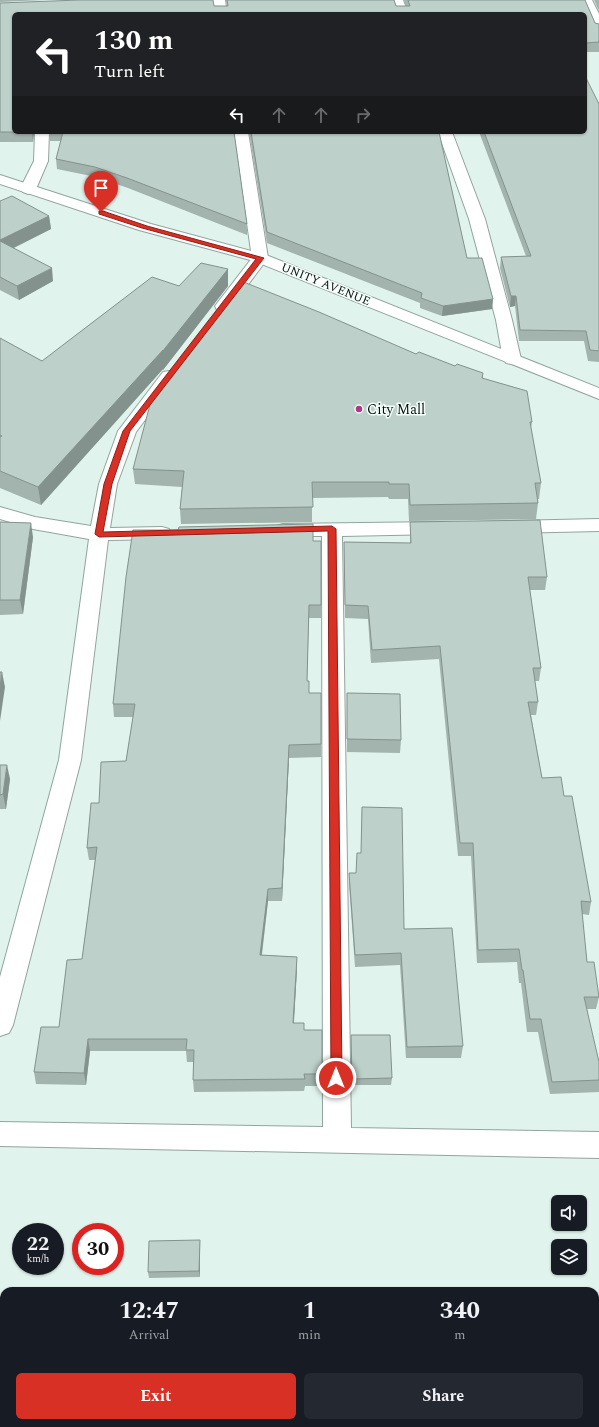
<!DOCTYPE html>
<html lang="en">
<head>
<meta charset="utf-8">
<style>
	body { margin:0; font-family:Spectral,serif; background:#242831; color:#f1f3f6; height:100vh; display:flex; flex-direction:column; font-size:15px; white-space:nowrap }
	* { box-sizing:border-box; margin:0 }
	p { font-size:13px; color:#9ea1a6 }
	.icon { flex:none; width:22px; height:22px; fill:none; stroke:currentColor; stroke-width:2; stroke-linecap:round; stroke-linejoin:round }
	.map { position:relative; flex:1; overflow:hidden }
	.details { position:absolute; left:0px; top:1287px; width:599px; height:140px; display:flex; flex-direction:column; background:#171b24; border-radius:12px 12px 0 0; box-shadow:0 1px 3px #0004 }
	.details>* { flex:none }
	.hud { position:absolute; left:12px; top:12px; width:575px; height:122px; border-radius:6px; box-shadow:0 1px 3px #0004; background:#202124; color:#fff; overflow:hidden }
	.tools { position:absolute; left:551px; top:1195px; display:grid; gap:8px }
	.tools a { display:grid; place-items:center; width:36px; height:36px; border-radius:6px; background:#171b24; box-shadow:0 1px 3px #0004; font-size:20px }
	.speed { position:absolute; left:12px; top:1223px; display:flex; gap:8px; font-size:20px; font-weight:700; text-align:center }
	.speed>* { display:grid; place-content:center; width:52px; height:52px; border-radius:50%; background:#171b24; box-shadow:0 1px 3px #0004; line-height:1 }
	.speed small { font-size:10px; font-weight:400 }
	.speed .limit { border:6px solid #d22; background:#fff; color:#111 }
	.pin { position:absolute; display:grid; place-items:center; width:34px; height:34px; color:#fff; margin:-41px -17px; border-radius:50% 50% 50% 0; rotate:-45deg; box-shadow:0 0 4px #0007 }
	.pin .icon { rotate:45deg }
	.me { position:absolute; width:44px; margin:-22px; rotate:0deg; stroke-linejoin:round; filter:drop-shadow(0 0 3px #0008) }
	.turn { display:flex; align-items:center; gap:14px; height:84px; padding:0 16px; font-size:18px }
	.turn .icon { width:52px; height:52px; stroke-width:2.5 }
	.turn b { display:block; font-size:28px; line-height:34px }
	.lanes { display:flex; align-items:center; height:38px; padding:0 16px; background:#0003; justify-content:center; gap:20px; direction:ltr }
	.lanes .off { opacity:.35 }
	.eta { display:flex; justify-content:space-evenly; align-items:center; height:68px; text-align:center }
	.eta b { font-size:24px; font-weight:700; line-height:28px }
	.primary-button { display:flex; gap:8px; margin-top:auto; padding:8px 16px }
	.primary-button a { flex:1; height:46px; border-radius:6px; background:#d93025; color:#fff; font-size:16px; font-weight:700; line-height:46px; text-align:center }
	.primary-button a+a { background:#242831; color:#f1f3f6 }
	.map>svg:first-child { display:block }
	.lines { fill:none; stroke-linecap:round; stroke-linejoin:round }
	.minor-casing { stroke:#92a49e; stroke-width:2 }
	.major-casing { stroke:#92a49e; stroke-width:2 }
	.minor { fill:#fff; fill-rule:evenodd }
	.major { fill:#fff; fill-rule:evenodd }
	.wall { fill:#a3b3ae }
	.shaded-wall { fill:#84928d }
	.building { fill:#bdd0ca; stroke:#84928d }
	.route { fill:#d93025; stroke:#8d1f18 }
	.poi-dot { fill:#b13687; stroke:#f3fefa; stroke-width:1.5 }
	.labels { text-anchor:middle; stroke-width:3; stroke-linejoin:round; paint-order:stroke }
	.far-street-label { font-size:12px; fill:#070d0b; stroke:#f3fefa }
	.poi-label { font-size:14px; fill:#070d0b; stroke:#f3fefa; text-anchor:start }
</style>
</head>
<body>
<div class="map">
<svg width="599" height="1427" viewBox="0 0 599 1427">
	<rect width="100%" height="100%" fill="#e0f3ec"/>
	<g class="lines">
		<defs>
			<g id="minor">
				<path d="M213,0H225L227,14H215Z"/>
				<path d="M391,0H403L408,14H396Z"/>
				<path d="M580,0H592L599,14V32L594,31L593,28Z"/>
				<path d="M35,132H49L48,161L36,189L33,192L28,194L23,192L20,189L34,161Z"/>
				<path d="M234,132H248L268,258L229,310L223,311L217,310L215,306L252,258Z"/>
				<path d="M438,132H452L485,219L512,320L521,359L518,363L512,364L506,363L503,359L496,320L469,219Z"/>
				<path d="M169,371L175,372L178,376L136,432L117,484L110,528L162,527L169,529L172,533L169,537L162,539L108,540L81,760L13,1025L9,1033L0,1036V977L59,760L89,539L33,529L0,519V507L35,517L91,526L99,484L118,431L163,372Z"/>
				<path d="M599,519V531L511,533L504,531L501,527L504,523L511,521Z"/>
				<path d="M440,522L447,524L450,528L447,532L440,534L342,536L351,1128L599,1132V1158L0,1146V1122L323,1127L322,536H283L276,534L273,530L276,526L283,524Z"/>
				<rect x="311" y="1423" width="32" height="4"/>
			</g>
			<path id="major" d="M0,175L151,224L266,255L599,388V399L254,261L139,230L0,184Z"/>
		</defs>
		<!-- minor casing -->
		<use href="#minor" class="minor-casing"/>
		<!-- major casing -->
		<use href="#major" class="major-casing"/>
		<!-- minor -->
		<use href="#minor" class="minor"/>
		<!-- major -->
		<use href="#major" class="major"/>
	</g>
	<!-- wall -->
	<g class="wall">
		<path d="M0,0H44L0,2Z"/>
		<path d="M226,0H394L396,6H406L404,0H585L595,23L599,24V52H585V14H14L34,132L33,142H0V3L227,6Z"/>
		<path d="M594,0H599V11Z"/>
		<path d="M599,104V362L588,361L584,341H519L515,306L510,307L500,268L501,257L526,256L479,132H585Z"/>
		<path d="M49,132H234L247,224V235L128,188L96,177L57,169L56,159L61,141H50Z"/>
		<path d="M249,132H439L467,258L493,299L492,309L442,316L420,308V303L267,243Z"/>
		<path d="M0,201L49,216L51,229L14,248L53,281L19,300L0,290Z"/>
		<path d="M228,269V286L163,370V369L41,505L0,488V338L42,361L179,286Z"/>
		<path d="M416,354L455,366L483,373V378L532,422L531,428L541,483L539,499H538V503L536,519L409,521L408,499H389L388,497L312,498V522L181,524L180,509L182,487L135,484L133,469Z"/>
		<path d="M0,522L33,537L23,614L0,615Z"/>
		<path d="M410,522L547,577L545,590H530L541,668L539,681H535L538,702L536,715H531L542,778L564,796L591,902L589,915L582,914L587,962L599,997L596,1009H587L599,1080V1092L550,1094L538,1032H527L521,983H519L517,962L477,963L471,856H458L439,659L371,663L368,619L345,618L344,542L410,543Z"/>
		<path d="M313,541H321V618H309L307,681L309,693H321V757L289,758L282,901H268L262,955L297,957V969L294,1023L304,1030H322L321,1086H305L304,1091L194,1092L193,1080V1062H187L186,1051H90L86,1085L36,1084L34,1072L59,1027L82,959L95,860H89L87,848L99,803L126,761L133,717H114L113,704Z"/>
		<path d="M347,693L401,740L400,753L347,752Z"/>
		<path d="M0,765L10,779L6,809H0Z"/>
		<path d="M362,807L404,929L463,1046L461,1058H406L400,965L355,967L349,884V873H356L361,853Z"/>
		<path d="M351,1035L392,1078L391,1085H352Z"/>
		<path d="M200,1240V1277L149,1278L148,1272Z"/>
	</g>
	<!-- shaded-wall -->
	<g class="shaded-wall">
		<path d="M32,132H34L33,142Z"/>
		<path d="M49,216L51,229L1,254L0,246V240Z"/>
		<path d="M52,268L53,281L19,300L17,286Z"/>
		<path d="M228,269V286L163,370V369L41,505L38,487L163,350Z"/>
		<path d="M511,296H516L515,306L510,307Z"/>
		<path d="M493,299L492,309L442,316L443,306Z"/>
		<path d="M31,523L33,537L23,614L20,600Z"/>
		<path d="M2,672L5,687L0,721V687Z"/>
		<path d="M289,745V758L282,901V888Z"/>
		<path d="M7,765L10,779L6,809L3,794Z"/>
		<path d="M268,889V901L260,967V955Z"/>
		<path d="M297,957V969L293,1035V1023Z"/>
		<path d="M88,1039L90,1051L86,1085L84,1073Z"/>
		<path d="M200,1240V1277L199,1271Z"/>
	</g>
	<!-- building -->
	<g class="building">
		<path d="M79,0H213L214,6H228L227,0H394L396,6H410L408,0H585L595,23L599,24V42L585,43V14H14V132H23H0V3Z"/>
		<path d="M585,76L599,104V351L590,350L586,331L520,330L516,296H511L501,257L531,256L484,132H585Z"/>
		<path d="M63,132H234L247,224L127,178L95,167L56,159Z"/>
		<path d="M251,132H439L467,258H482L493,299L443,306L421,298L422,293L267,232Z"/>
		<path d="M12,196L49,216L0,240V201Z"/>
		<path d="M0,241L52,268L17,286L0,277Z"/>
		<path d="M201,263L228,269L162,352L163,350L38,487L0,471V437L2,436L0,435V338L42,361L152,277L179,286Z"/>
		<path d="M241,281L319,312L416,354L419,352L455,366L457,364L483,373L482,378L527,391L532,422H530L541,483H535L538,503L410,505L409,484H389V482H312L313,507L180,509L184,471L133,469L152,397Z"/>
		<path d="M540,520L547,577H528L541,668H533L538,702H528L542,778L561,777L564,796H572L591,902L581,901L587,962H594L599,997H584L599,1062V1080L552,1082L541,1019H530L523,970H522L519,949L478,950L473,843H460L440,646L372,650L368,606L345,605L344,542L411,543L410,522Z"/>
		<path d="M0,522L31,523L20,600H0Z"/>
		<path d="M313,524V541H321V605H309L307,681H309V693H321V744L289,745L282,888L268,889L260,955L297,957L293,1023H304V1030H322V1074H304L305,1079L193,1080L194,1050H186L187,1039H88L84,1073L34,1072L41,1027H59L67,960L82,959L97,847L87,848L91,803H99L101,762L126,761L135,704H113L126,577L133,530H178L179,527Z"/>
		<path d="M0,672H2L0,687Z"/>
		<path d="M347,693L400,694L401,740L347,739Z"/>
		<path d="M0,765H7L3,794L0,795Z"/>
		<path d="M362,807L402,808L404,929L452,928L463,1046L407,1047L401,953L355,955L349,873H356L357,853H361Z"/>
		<path d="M351,1035H390L392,1078L352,1079Z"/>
		<path d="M200,1240L199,1271L148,1272L149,1241Z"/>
	</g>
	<!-- route -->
	<path class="route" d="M99,211H103L147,226L264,258L130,431L112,484L103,532L332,526L336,529L342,1078L340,1081L336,1083L332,1081L331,1078L328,531L99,537L95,534L104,484L123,431L256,259L142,228L99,214Z"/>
	<!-- markers -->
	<circle class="poi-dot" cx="359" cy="409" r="4"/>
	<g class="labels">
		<!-- far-street labels -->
		<g class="far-street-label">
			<text transform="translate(326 284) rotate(22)" y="4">UNITY AVENUE</text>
		</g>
		<!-- poi labels -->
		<g class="poi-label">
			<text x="367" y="414">City Mall</text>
		</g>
	</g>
</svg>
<div class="tools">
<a><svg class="icon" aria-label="sound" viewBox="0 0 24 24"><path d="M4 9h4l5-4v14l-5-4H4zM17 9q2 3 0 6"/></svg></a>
<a><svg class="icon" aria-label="layers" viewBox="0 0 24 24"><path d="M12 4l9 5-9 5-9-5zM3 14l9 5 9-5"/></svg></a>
</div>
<div class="speed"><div>22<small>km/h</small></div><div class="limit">30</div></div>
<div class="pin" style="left:101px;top:212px;background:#d93025"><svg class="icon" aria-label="arrive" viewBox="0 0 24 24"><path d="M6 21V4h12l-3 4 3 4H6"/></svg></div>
<svg class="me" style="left:336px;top:1078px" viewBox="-20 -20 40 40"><circle r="17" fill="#d93025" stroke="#fff" stroke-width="3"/><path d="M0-11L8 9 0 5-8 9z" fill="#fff"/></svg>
<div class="hud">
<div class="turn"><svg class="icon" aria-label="left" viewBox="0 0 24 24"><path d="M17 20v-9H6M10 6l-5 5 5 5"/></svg><div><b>130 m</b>Turn left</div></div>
<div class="lanes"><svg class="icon" aria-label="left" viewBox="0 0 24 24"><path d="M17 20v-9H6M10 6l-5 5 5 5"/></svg><svg class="icon off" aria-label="ahead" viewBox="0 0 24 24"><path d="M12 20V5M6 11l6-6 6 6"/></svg><svg class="icon off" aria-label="ahead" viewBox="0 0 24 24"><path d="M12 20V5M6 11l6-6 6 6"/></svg><svg class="icon off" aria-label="right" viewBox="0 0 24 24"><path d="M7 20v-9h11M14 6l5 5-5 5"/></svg></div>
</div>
<section class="details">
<div class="eta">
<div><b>12:47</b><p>Arrival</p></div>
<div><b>1</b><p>min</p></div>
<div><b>340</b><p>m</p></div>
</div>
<div class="primary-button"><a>Exit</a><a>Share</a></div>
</section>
</div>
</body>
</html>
